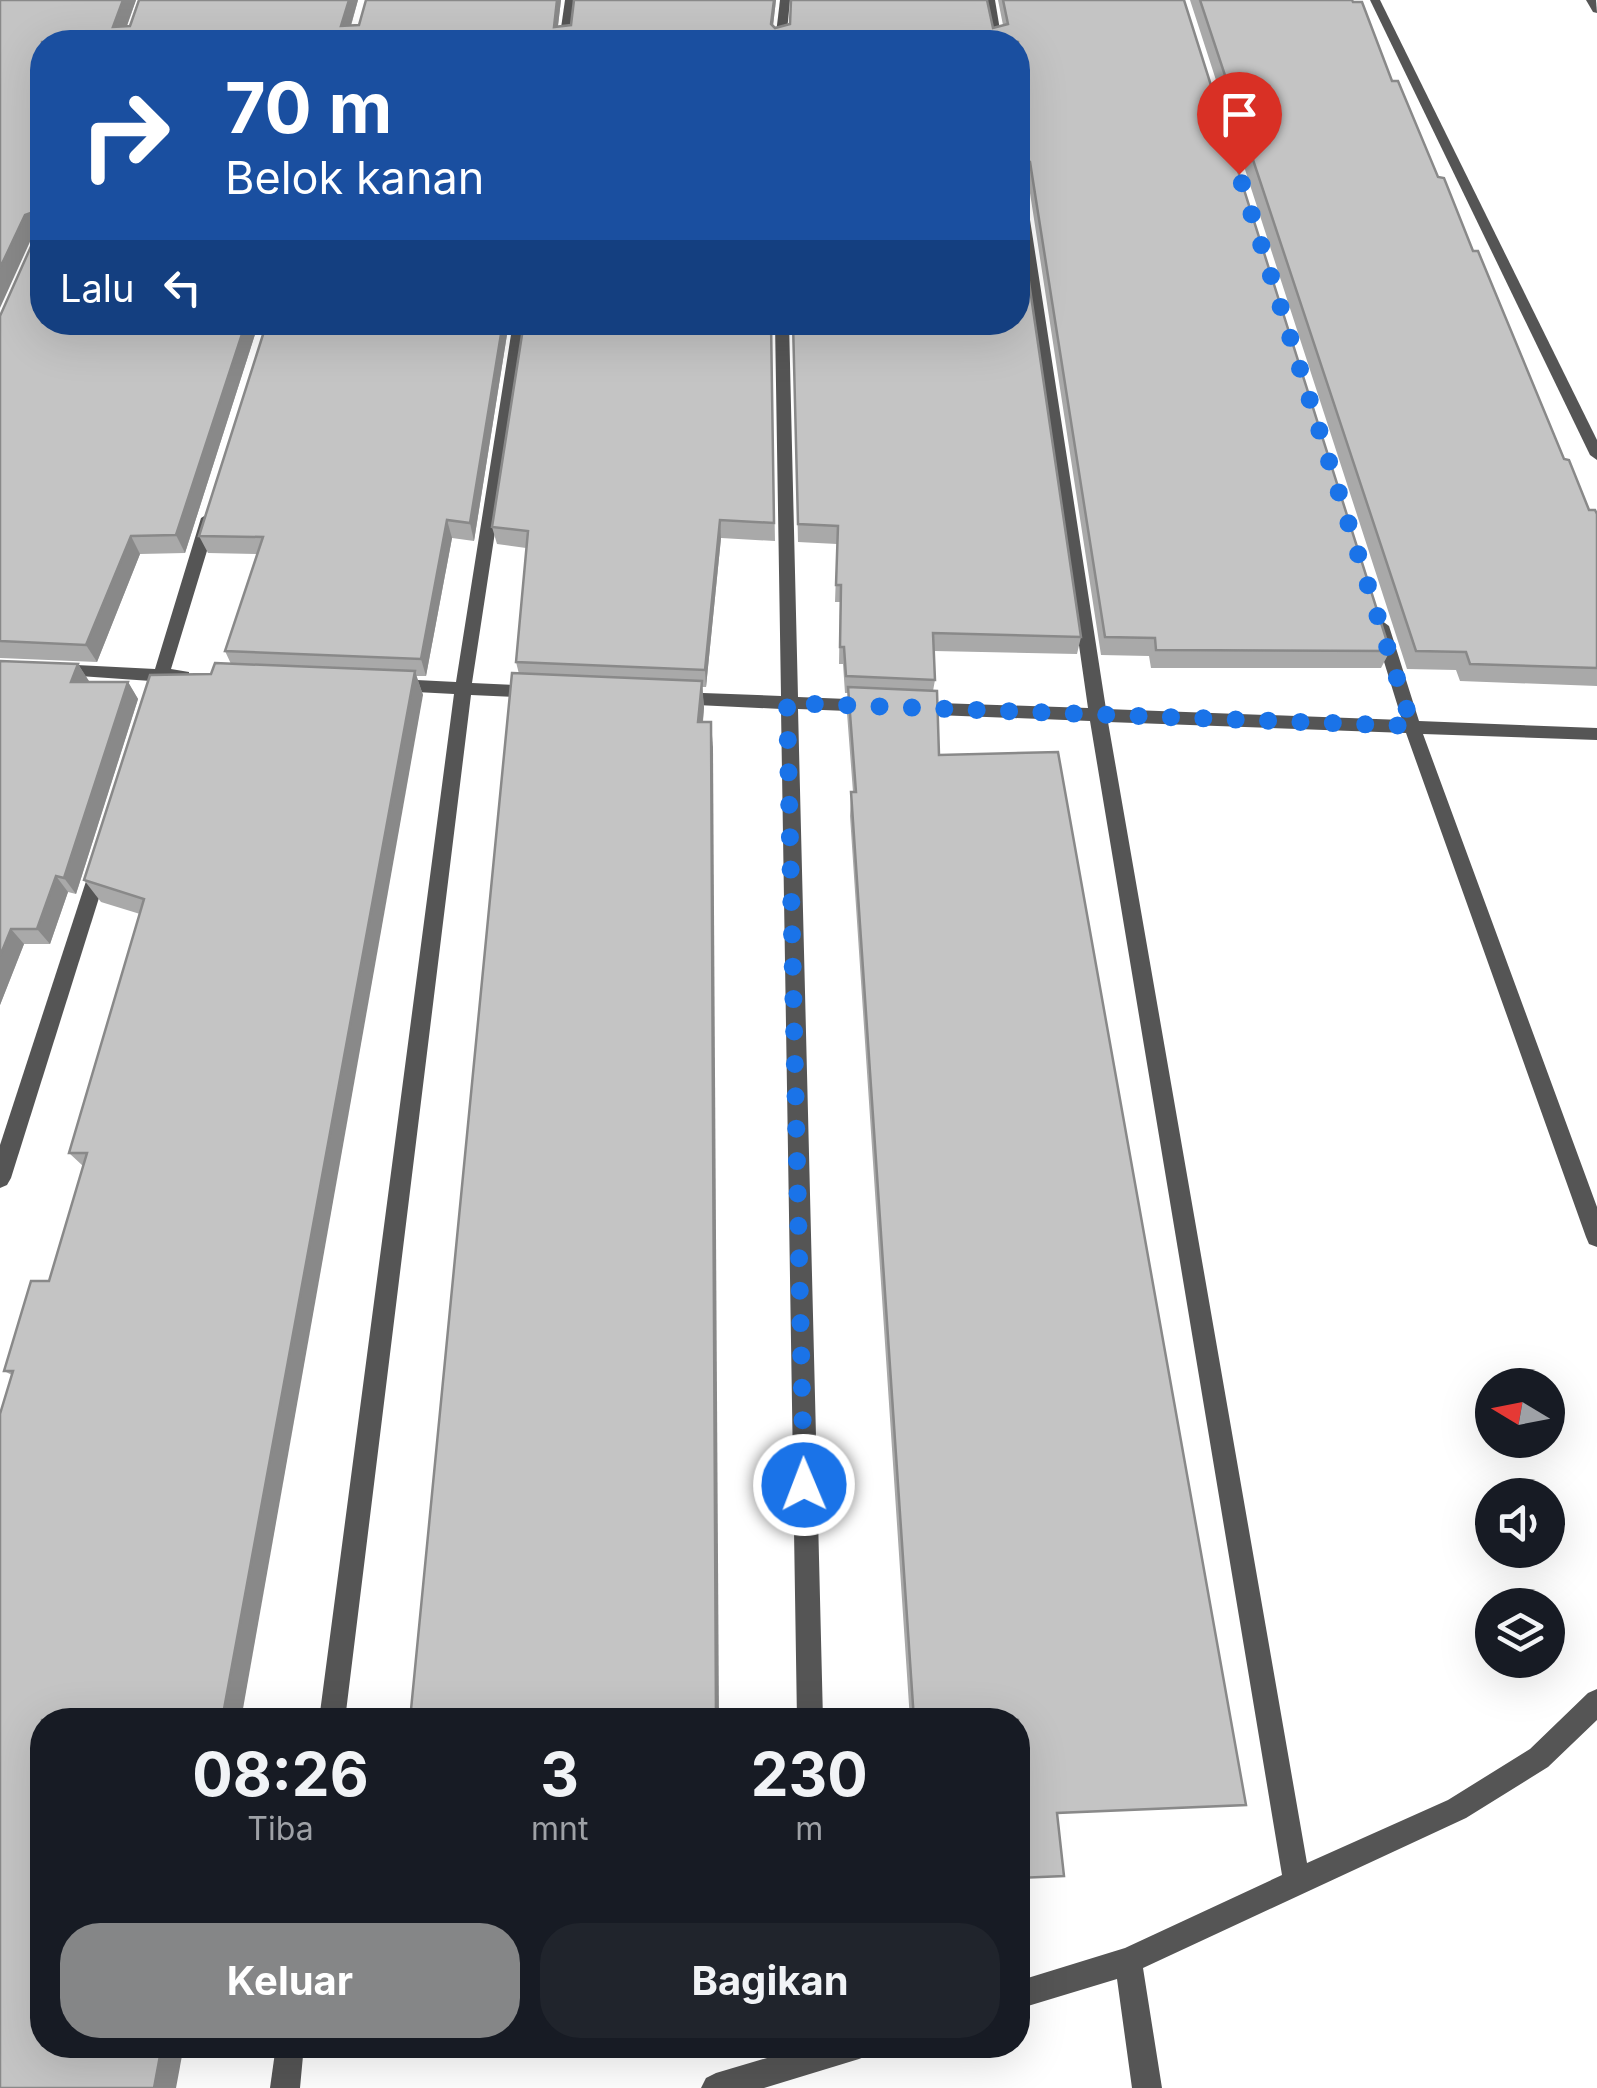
<!DOCTYPE html>
<html lang="id">
<head>
<meta charset="utf-8">
<style>
	body { margin:0; font-family:Inter,sans-serif; background:#20242c; color:#f1f3f6; height:100vh; display:flex; flex-direction:column; font-size:38px; white-space:nowrap }
	* { box-sizing:border-box; margin:0 }
	p { font-size:32px; color:#9ea1a6 }
	.icon { flex:none; width:55px; height:55px; fill:none; stroke:currentColor; stroke-width:2; stroke-linecap:round; stroke-linejoin:round }
	.map { position:relative; flex:1; overflow:hidden }
	.side { position:absolute; left:30px; top:1708px; width:1000px; height:350px; display:flex; flex-direction:column; background:#171b24; border-radius:40px; box-shadow:0 10px 40px #0002 }
	.side>* { flex:none }
	.banner { position:absolute; left:30px; top:30px; width:1000px; height:305px; border-radius:40px; box-shadow:0 10px 40px #0002; background:#1a4fa0; color:#fff; overflow:hidden }
	.needle { width:65px; rotate:280deg }
	.controls { position:absolute; left:1475px; top:1368px; display:grid; gap:20px }
	.controls a { display:grid; place-items:center; width:90px; height:90px; border-radius:50%; background:#171b24; box-shadow:0 10px 40px #0002; font-size:50px }
	.pin { position:absolute; display:grid; place-items:center; width:85px; height:85px; color:#fff; margin:-102px -42px; border-radius:50% 50% 50% 0; rotate:-45deg; box-shadow:0 0 10px #0007 }
	.pin .icon { rotate:45deg }
	.me { position:absolute; width:110px; margin:-55px; rotate:359deg; stroke-linejoin:round; filter:drop-shadow(0 0 8px #0008) }
	.turn { display:flex; align-items:center; gap:35px; height:210px; padding:0 30px; font-size:45px }
	.turn .icon { width:130px; height:130px; stroke-width:2.5 }
	.turn b { display:block; font-size:70px; line-height:85px }
	.then { display:flex; align-items:center; height:95px; padding:0 30px; background:#0003; gap:20px; font-size:38px }
	.eta { display:flex; justify-content:space-evenly; align-items:center; height:170px; text-align:center }
	.eta b { font-size:60px; font-weight:700; line-height:70px }
	.primary-button { display:flex; gap:20px; margin-top:auto; padding:20px 30px }
	.primary-button a { flex:1; height:115px; border-radius:40px; background:#858687; color:#fff; font-size:40px; font-weight:700; line-height:115px; text-align:center }
	.primary-button a+a { background:#20242c; color:#f1f3f6 }
	.map>svg:first-child { display:block }
	.lines { fill:none; stroke-linecap:round; stroke-linejoin:round }
	.minor { fill:#555; fill-rule:evenodd }
	.wall { fill:#a9a9a9 }
	.shaded-wall { fill:#898989 }
	.building { fill:#c4c4c4; stroke:#898989; stroke-width:2.5 }
	.route { stroke:#1a73e8; stroke-width:18; stroke-dasharray:0 32.4 }
</style>
</head>
<body>
<div class="map">
<svg width="1597" height="2088" viewBox="0 0 1597 2088">
	<rect width="100%" height="100%" fill="#fff"/>
	<g class="lines">
		<!-- minor -->
		<g class="minor">
			<path d="M565,0H575L570,42H559Z"/>
			<path d="M780,0H790L786,42H775Z"/>
			<path d="M985,0H995L1002,42H991Z"/>
			<path d="M1370,0H1380L1597,440V460L1590,455Z"/>
			<path d="M1586,0H1596L1597,13L1593,12Z"/>
			<path d="M1018,177L1024,181L1106,709L1402,720L1373,626L1381,620L1389,626L1419,721L1597,728V740L1423,734L1597,1207V1247L1589,1244L1586,1237L1406,733L1108,722L1307,1863L1448,1800L1530,1749L1588,1693L1597,1689V1720L1548,1767L1466,1818L1143,1968L1162,2088H1132L1117,1979L1018,2009V1981L1125,1948L1282,1875L1090,721L911,714L902,708L911,702L1088,708L1018,220Z"/>
			<path d="M513,322H527L472,683L537,686L545,692L537,698L471,695L345,1720H319L454,694L397,691L389,685L397,679L456,682Z"/>
			<path d="M775,322H789L798,697L872,700L881,706L872,712L798,709L823,1720H797L781,709L676,704L668,698L676,692L781,696Z"/>
			<path d="M209,513L217,518L171,669L189,672V680L168,681L164,690H152L151,681L51,674L49,670L57,664L155,669L201,518Z"/>
			<path d="M100,859L109,866L11,1178L7,1185L0,1188V1145L91,866Z"/>
			<path d="M276,2045H304L300,2088H270Z"/>
			<path d="M811,2045H873L869,2055L859,2059L764,2088H701L706,2078L716,2073Z"/>
		</g>
	</g>
	<!-- wall -->
	<g class="wall">
		<path d="M0,0H136L127,26H130L139,0H358L351,26L359,25L366,0H561L558,26L571,25L574,0H776L773,26L775,28H993L1003,25L998,0H1184L1390,651L1381,668H1151L1149,656L1101,655L1028,180L1020,174L42,322H259L185,553L140,554L97,662L0,658V316L37,232L34,233Z"/>
		<path d="M1190,0H1352L1473,251L1564,459L1589,510L1597,514V686L1460,681L1456,670L1407,669Z"/>
		<path d="M509,322L474,541L452,538L426,676H416L423,695L12,1375L4,1371L49,1281L83,1166L69,1153L140,914L101,902L84,880L211,674L231,664L225,651L257,554L208,553L199,536Z"/>
		<path d="M771,322L775,541L721,538L706,687H702L704,708L703,722L713,748L519,674L516,662L526,548L497,544L492,527Z"/>
		<path d="M793,322L1081,637L1077,654L934,651L935,680L933,691L1018,1720H910L850,816L851,792H853L847,713L848,693H845L843,664H839L840,602H835L837,544L798,542Z"/>
		<path d="M0,661L78,664L89,682H128L138,699L76,894L68,892L50,944H24L0,1005Z"/>
	</g>
	<!-- shaded-wall -->
	<g class="shaded-wall">
		<path d="M123,0H136L121,42L113,27Z"/>
		<path d="M349,0H358L346,42L341,26Z"/>
		<path d="M557,0H561L556,42L554,27Z"/>
		<path d="M774,0H776L771,42V24Z"/>
		<path d="M1023,156L1020,174L1018,175V158Z"/>
		<path d="M36,211L42,230L34,233L0,308V268L25,215Z"/>
		<path d="M246,322H259L185,553L176,535Z"/>
		<path d="M503,322H509L474,541L470,523Z"/>
		<path d="M447,520L452,538L426,676L421,659Z"/>
		<path d="M720,520L721,538L706,687L705,670Z"/>
		<path d="M131,536L140,554L97,662L86,645Z"/>
		<path d="M78,664L89,681L82,699L71,682Z"/>
		<path d="M415,671L423,695L241,1720H222Z"/>
		<path d="M702,681L704,708L700,748L698,722Z"/>
		<path d="M128,682L138,699L76,894L64,878Z"/>
		<path d="M711,722L713,748L719,1720H716Z"/>
		<path d="M56,876L68,892L50,944L37,929Z"/>
		<path d="M11,929L24,944L0,1005V956Z"/>
		<path d="M162,2045H184L176,2088H154Z"/>
	</g>
	<!-- building -->
	<g class="building">
		<path d="M0,0H123L113,27L130,26L139,0H349L341,26L359,25L366,0H557L554,27L571,25L574,0H774L771,24L775,28L790,24L791,0H987L993,28L1008,24L1003,0H1184L1390,651L1156,650L1155,638L1105,637L1030,162L1023,156L1018,158V42H42V322H246L176,535L131,536L86,645L0,641V316L37,233L36,211L25,215L0,268Z"/>
		<path d="M1200,0H1352L1353,2H1362L1392,81H1398L1438,177L1444,178L1473,251H1478L1564,459L1569,460L1589,510H1595L1597,514V668L1470,664L1466,652L1416,651Z"/>
		<path d="M1018,207L1081,637L933,633L935,680L846,676L844,647H840L841,585H836L838,526L798,524L793,322H1018Z"/>
		<path d="M267,322H503L470,523L447,520L421,659L225,651L263,537L199,536Z"/>
		<path d="M524,322H771L774,523L720,520L705,670L516,662L528,531L492,527Z"/>
		<path d="M0,661L78,664L71,682H128L64,878L56,876L37,929H11L0,956Z"/>
		<path d="M215,663L415,671L222,1720H42V2045H162L154,2088H0V1414L13,1371H4L31,1281H49L87,1153H69L144,899L84,880L150,675L211,674Z"/>
		<path d="M512,673L702,681L698,722H711L716,1720H410Z"/>
		<path d="M848,687L937,691L939,755L1058,752L1246,1805L1057,1813L1064,1876L1018,1878V1720H914L851,792H856Z"/>
	</g>
	<g class="lines">
		<!-- route -->
		<path class="route" d="M804,1485L787,703L1412,726L1239,174"/>
	</g>
</svg>
<div class="controls">
<a><svg class="needle" viewBox="-14 -14 28 28"><path d="M0-13l5 13h-10z" fill="#e53935"/><path d="M0 13l5-13h-10z" fill="#9ea1a6"/></svg></a>
<a><svg class="icon" aria-label="sound" viewBox="0 0 24 24"><path d="M4 9h4l5-4v14l-5-4H4zM17 9q2 3 0 6"/></svg></a>
<a><svg class="icon" aria-label="layers" viewBox="0 0 24 24"><path d="M12 4l9 5-9 5-9-5zM3 14l9 5 9-5"/></svg></a>
</div>
<div class="pin" style="left:1239px;top:174px;background:#d93025"><svg class="icon" aria-label="arrive" viewBox="0 0 24 24"><path d="M6 21V4h12l-3 4 3 4H6"/></svg></div>
<svg class="me" style="left:804px;top:1485px" viewBox="-20 -20 40 40"><circle r="17" fill="#1a73e8" stroke="#fff" stroke-width="3"/><path d="M0-11L8 9 0 5-8 9z" fill="#fff"/></svg>
<div class="banner">
<div class="turn"><svg class="icon" aria-label="right" viewBox="0 0 24 24"><path d="M7 20v-9h11M14 6l5 5-5 5"/></svg><div><b>70 m</b>Belok kanan</div></div>
<div class="then">Lalu<svg class="icon" aria-label="left" viewBox="0 0 24 24"><path d="M17 20v-9H6M10 6l-5 5 5 5"/></svg></div>
</div>
<section class="side">
<div class="eta">
<div><b>08:26</b><p>Tiba</p></div>
<div><b>3</b><p>mnt</p></div>
<div><b>230</b><p>m</p></div>
</div>
<div class="primary-button"><a>Keluar</a><a>Bagikan</a></div>
</section>
</div>
</body>
</html>
